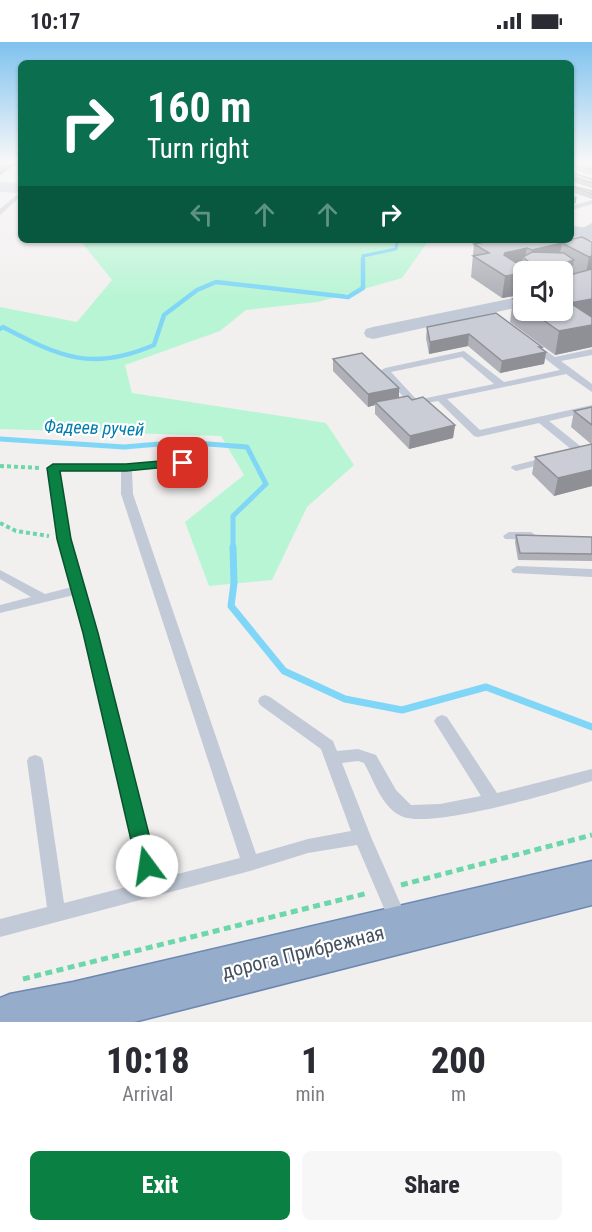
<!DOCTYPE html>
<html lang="en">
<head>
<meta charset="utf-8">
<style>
	body { margin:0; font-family:"Roboto Condensed",sans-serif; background:#f7f7f7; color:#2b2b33; height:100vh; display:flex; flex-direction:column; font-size:22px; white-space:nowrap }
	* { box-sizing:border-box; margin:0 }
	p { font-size:20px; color:#7c7c81 }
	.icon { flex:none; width:33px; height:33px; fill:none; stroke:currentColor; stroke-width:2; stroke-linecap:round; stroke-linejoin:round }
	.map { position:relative; height:980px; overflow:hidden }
	.side { display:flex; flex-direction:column; background:#fff; flex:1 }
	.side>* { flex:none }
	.banner { position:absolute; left:18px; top:18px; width:556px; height:183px; border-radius:9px; box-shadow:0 2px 4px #0004; background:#0b6e4f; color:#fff; overflow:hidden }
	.fabs { position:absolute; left:513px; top:219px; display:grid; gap:12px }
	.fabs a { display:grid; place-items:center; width:60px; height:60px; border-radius:9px; background:#fff; box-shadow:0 2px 4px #0004; font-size:30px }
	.pin { position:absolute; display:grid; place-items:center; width:51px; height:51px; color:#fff; margin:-26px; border-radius:12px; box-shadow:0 3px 9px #0006 }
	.me { position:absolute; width:66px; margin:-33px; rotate:346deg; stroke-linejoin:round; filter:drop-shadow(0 0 4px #0008) }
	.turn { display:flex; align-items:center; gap:21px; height:126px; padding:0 30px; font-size:27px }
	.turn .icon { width:78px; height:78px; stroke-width:2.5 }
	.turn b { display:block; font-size:42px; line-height:51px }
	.lanes { display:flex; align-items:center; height:57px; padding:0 30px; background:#0003; justify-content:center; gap:30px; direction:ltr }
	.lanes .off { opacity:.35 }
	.eta { display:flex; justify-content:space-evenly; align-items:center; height:102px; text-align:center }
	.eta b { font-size:36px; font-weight:800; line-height:42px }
	.primary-button { display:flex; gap:12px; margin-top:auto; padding:12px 30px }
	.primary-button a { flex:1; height:69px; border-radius:9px; background:#0b8043; color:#fff; font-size:24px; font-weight:800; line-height:69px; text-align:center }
	.primary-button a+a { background:#f7f7f7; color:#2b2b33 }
	.status { display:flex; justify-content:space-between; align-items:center; height:42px; padding:0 30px; background:#fff; direction:ltr }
	.status svg { height:16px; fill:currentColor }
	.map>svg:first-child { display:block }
	.green { fill:#b8f5d4 }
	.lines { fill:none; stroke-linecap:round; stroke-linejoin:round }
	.stream-far3 { stroke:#80d6f7; stroke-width:3 }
	.stream-far2 { stroke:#80d6f7; stroke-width:4.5 }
	.stream-far1 { stroke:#80d6f7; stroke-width:5 }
	.stream { stroke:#80d6f7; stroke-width:7 }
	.trunk-casing { stroke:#6c88b0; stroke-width:3 }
	.path-far1 { stroke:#6cd7aa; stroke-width:4; stroke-dasharray:4 3; stroke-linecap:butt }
	.path { stroke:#6cd7aa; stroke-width:5; stroke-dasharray:7 4.5; stroke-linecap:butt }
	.service { fill:#c1cad6; fill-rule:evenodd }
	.minor { fill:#c1cad6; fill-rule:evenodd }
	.tertiary { fill:#c1cad6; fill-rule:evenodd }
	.trunk { fill:#96accb; fill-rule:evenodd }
	.wall { fill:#afb0b8; fill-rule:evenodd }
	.shaded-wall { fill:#8e9096 }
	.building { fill:#cbcdd6; stroke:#8e9096; stroke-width:1.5 }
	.route { fill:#0b8043; stroke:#07532c; stroke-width:1.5 }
	.labels { text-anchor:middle; stroke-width:4.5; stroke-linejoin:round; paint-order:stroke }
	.water-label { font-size:18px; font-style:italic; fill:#017daf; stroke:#fff }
	.near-street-label { font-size:20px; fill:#45515f; stroke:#fff }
</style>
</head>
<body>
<div class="status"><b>10:17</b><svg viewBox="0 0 49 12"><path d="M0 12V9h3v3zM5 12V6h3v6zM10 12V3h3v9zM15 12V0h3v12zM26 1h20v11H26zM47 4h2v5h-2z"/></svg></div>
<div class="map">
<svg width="592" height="980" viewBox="0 0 592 980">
	<rect width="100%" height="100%" fill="#f2efef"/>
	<!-- green -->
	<path class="green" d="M80,198H429L402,236L318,260L246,268L220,289L125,323L132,351L326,381L354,423L307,465L272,538L209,544L185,480L244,433L221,394L0,387V265L77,280L112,238Z"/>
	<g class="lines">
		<!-- stream-far3 -->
		<path class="stream-far3" d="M363,218V214L396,207L397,198"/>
		<!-- stream-far2 -->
		<path class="stream-far2" d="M0,287L3,285C60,315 92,330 154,303L164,273L197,248L216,240L348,255L363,246V217"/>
		<!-- stream-far1 -->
		<path class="stream-far1" d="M0,397L124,405L183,400L247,405L266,442L233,474V506"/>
		<!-- stream -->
		<path class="stream" d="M233,505L234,541L231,564L284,629L345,657L402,668L486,645L592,685"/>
		<defs>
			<path id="trunk" d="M592,819V863L134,980H0V956L10,952L73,940Z"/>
		</defs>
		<!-- trunk casing -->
		<use href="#trunk" class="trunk-casing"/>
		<!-- path-far1 -->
		<g class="path-far1">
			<path d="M0,424L41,426"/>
			<path d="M0,481L16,489L49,494"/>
		</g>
		<!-- path -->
		<g class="path">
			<path d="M401,843L592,793"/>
			<path d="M23,937L368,851"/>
		</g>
		<!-- service -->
		<g class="service">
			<path d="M572,120L592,124V128L572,124Z"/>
			<path d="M21,149V154L0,173V167Z"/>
			<path d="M592,158V162L572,168V164Z"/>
			<path d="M592,181V186L578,192L575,190Z"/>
			<path d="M533,300L555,315L592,307V313L561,319L592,342V350L566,332L447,357L480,388L592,363V369L549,379L584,407L585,409C582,414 572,416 566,414L565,412L572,408L539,381L478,395L474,394L438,359L408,364L406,362L408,360L380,329L385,326L464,309L504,340L560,328L530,305L529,303ZM462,315L494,342L417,358L391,330Z"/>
			<path d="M547,415L551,416L552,418L551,420L516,429L511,426L512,424Z"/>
			<path d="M202,416L206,417L207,419L206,421L132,429L133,452L256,812L308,797L351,789L321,707L260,663L258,659L260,655L265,653L270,655L333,699L337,709L358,707L376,713L396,748L411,763L440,762L481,754L434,679L437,675L442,673L447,675L497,751L592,727V739C556,750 431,788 401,774C382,765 374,739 364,721L358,719L342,721L371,795L408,879L406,885L399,888L392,885L357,803L308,811L250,829L0,895V877L47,865L27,719L29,715L35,713L41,715L43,719L64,861L142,841L74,553L0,571V563L31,555L0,537V528L45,552L72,545L58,497L48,426L49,424L126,423ZM59,429H121V452L240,816L158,837L85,548L70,497Z"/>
			<path d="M509,490H531L537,494L531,498L505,497L503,494Z"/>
			<path d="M517,524L592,527V535L513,531L511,528Z"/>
		</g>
		<!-- minor -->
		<path class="minor" d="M524,254V264L373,297L366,295L364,291L366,287L373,285Z"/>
		<!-- tertiary -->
		<g class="tertiary">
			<path d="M0,140L21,141V151L0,150Z"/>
			<path d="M572,184L592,186V198L572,194Z"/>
		</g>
		<!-- trunk -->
		<use href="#trunk" class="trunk"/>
	</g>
	<!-- wall -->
	<g class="wall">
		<path d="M580,120H592V122Z"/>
		<path d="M572,122L592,126V133L573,127L572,128Z"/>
		<path d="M572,131L592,137V146L573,140L572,141Z"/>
		<path d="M572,141V144L592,149V157L572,150Z"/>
		<path d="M592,200V305L555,313L510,280L513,257L521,256V253L502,256L471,235L474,202ZM524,230H562V268H524Z"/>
		<path d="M427,285L542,305V308L546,310L544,322L500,331L468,304L429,312L426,296Z"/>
		<path d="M333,317L399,356L412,358L455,383L453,396L409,407L375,372V363L368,365L333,329Z"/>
		<path d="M592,365V444L554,454L532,432L535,415L591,402L571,385L574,369Z"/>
		<path d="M516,493L592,495V519L518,518L515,500Z"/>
	</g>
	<!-- shaded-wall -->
	<g class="shaded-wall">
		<path d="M0,120H20L0,133Z"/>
		<path d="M576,156V161L572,162V158Z"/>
		<path d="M562,201L558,222L529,229L532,208Z"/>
		<path d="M527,206L525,216L523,215L521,227L504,213L505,211Z"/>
		<path d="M592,214V234L585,236L589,215Z"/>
		<path d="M574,218L570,240L562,242L564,221Z"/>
		<path d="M524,231V246L522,245L521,253L502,256L505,234Z"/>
		<path d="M592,257V279L570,261Z"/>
		<path d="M592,283V305L555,313L559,289Z"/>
		<path d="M469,292L468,304L429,312L430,300Z"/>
		<path d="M539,305H542L541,311L546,310L544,322L500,331L502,319Z"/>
		<path d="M399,346V359L375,360V363L368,365V352Z"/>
		<path d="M455,383L453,396L409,407L410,394Z"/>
		<path d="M592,428V444L554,454L558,436Z"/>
	</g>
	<!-- building -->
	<g class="building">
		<path d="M572,120V122L592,126V128L573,122L572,124Z"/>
		<path d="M572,128V131L592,137V141L573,135L572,137Z"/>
		<path d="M572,141V144L592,149V152L572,145Z"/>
		<path d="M572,153L576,156L572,158Z"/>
		<path d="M582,195L592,200V214L589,215L562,201L532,208L527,206L505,211L504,213L528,228L529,220L523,215L532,210L564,211L574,218L564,221V232L566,234L592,227V257L570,261L592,275V283L559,289L529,268H562V230H524V231L505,234L473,214L489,211L474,202L495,198H572V197Z"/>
		<path d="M524,255V265L513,257Z"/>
		<path d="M496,271L542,305H539L546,310L502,319L469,292L430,300L427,285Z"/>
		<path d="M362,311L399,346L368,352L333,317Z"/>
		<path d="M408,354L412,358L423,355L455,383L410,394L375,360Z"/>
		<path d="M592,365V383L574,369Z"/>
		<path d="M592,402V428L558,436L535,415Z"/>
		<path d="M516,493L592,495V512L520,511Z"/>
	</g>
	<!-- sky -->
	<linearGradient id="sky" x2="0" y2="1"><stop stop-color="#7ec2ee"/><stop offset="0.47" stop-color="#f9f8f8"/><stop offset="1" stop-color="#f9f8f8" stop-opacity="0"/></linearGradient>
	<rect width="592" height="257" fill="url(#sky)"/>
	<!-- route -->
	<path class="route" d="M183,417L188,418L189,421L188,423L126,429H60L71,497L98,591L157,824L154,830L147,833L139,830L137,824L83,591L57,497L47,426L53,422H126Z"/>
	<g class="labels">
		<!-- water labels -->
		<g class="water-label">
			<text transform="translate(94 386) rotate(2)" y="6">Фадеев ручей</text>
		</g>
		<!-- near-street labels -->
		<g class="near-street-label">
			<text transform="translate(303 910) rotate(-14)" y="7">дорога Прибрежная</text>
		</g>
	</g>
</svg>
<div class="fabs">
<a><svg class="icon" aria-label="sound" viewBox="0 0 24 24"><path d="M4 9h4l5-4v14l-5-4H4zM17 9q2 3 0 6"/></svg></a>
</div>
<div class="pin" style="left:183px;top:421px;background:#d93025"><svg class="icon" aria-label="arrive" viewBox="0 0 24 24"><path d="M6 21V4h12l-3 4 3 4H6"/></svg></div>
<svg class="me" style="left:147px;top:824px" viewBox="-20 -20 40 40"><circle r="19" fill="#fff"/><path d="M0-13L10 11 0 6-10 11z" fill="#0b8043"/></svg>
<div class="banner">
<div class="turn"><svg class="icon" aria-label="right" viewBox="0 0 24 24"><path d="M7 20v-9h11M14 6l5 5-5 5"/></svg><div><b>160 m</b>Turn right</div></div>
<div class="lanes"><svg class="icon off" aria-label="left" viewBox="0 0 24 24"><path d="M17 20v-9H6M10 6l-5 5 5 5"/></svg><svg class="icon off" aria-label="ahead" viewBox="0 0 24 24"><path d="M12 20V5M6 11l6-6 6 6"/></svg><svg class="icon off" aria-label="ahead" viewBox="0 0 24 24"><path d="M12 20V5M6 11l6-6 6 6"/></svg><svg class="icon" aria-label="right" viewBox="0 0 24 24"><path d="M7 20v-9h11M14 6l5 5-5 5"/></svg></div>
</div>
</div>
<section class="side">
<div class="eta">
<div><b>10:18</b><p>Arrival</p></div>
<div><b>1</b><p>min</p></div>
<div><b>200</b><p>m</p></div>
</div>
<div class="primary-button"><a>Exit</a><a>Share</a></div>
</section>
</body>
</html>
